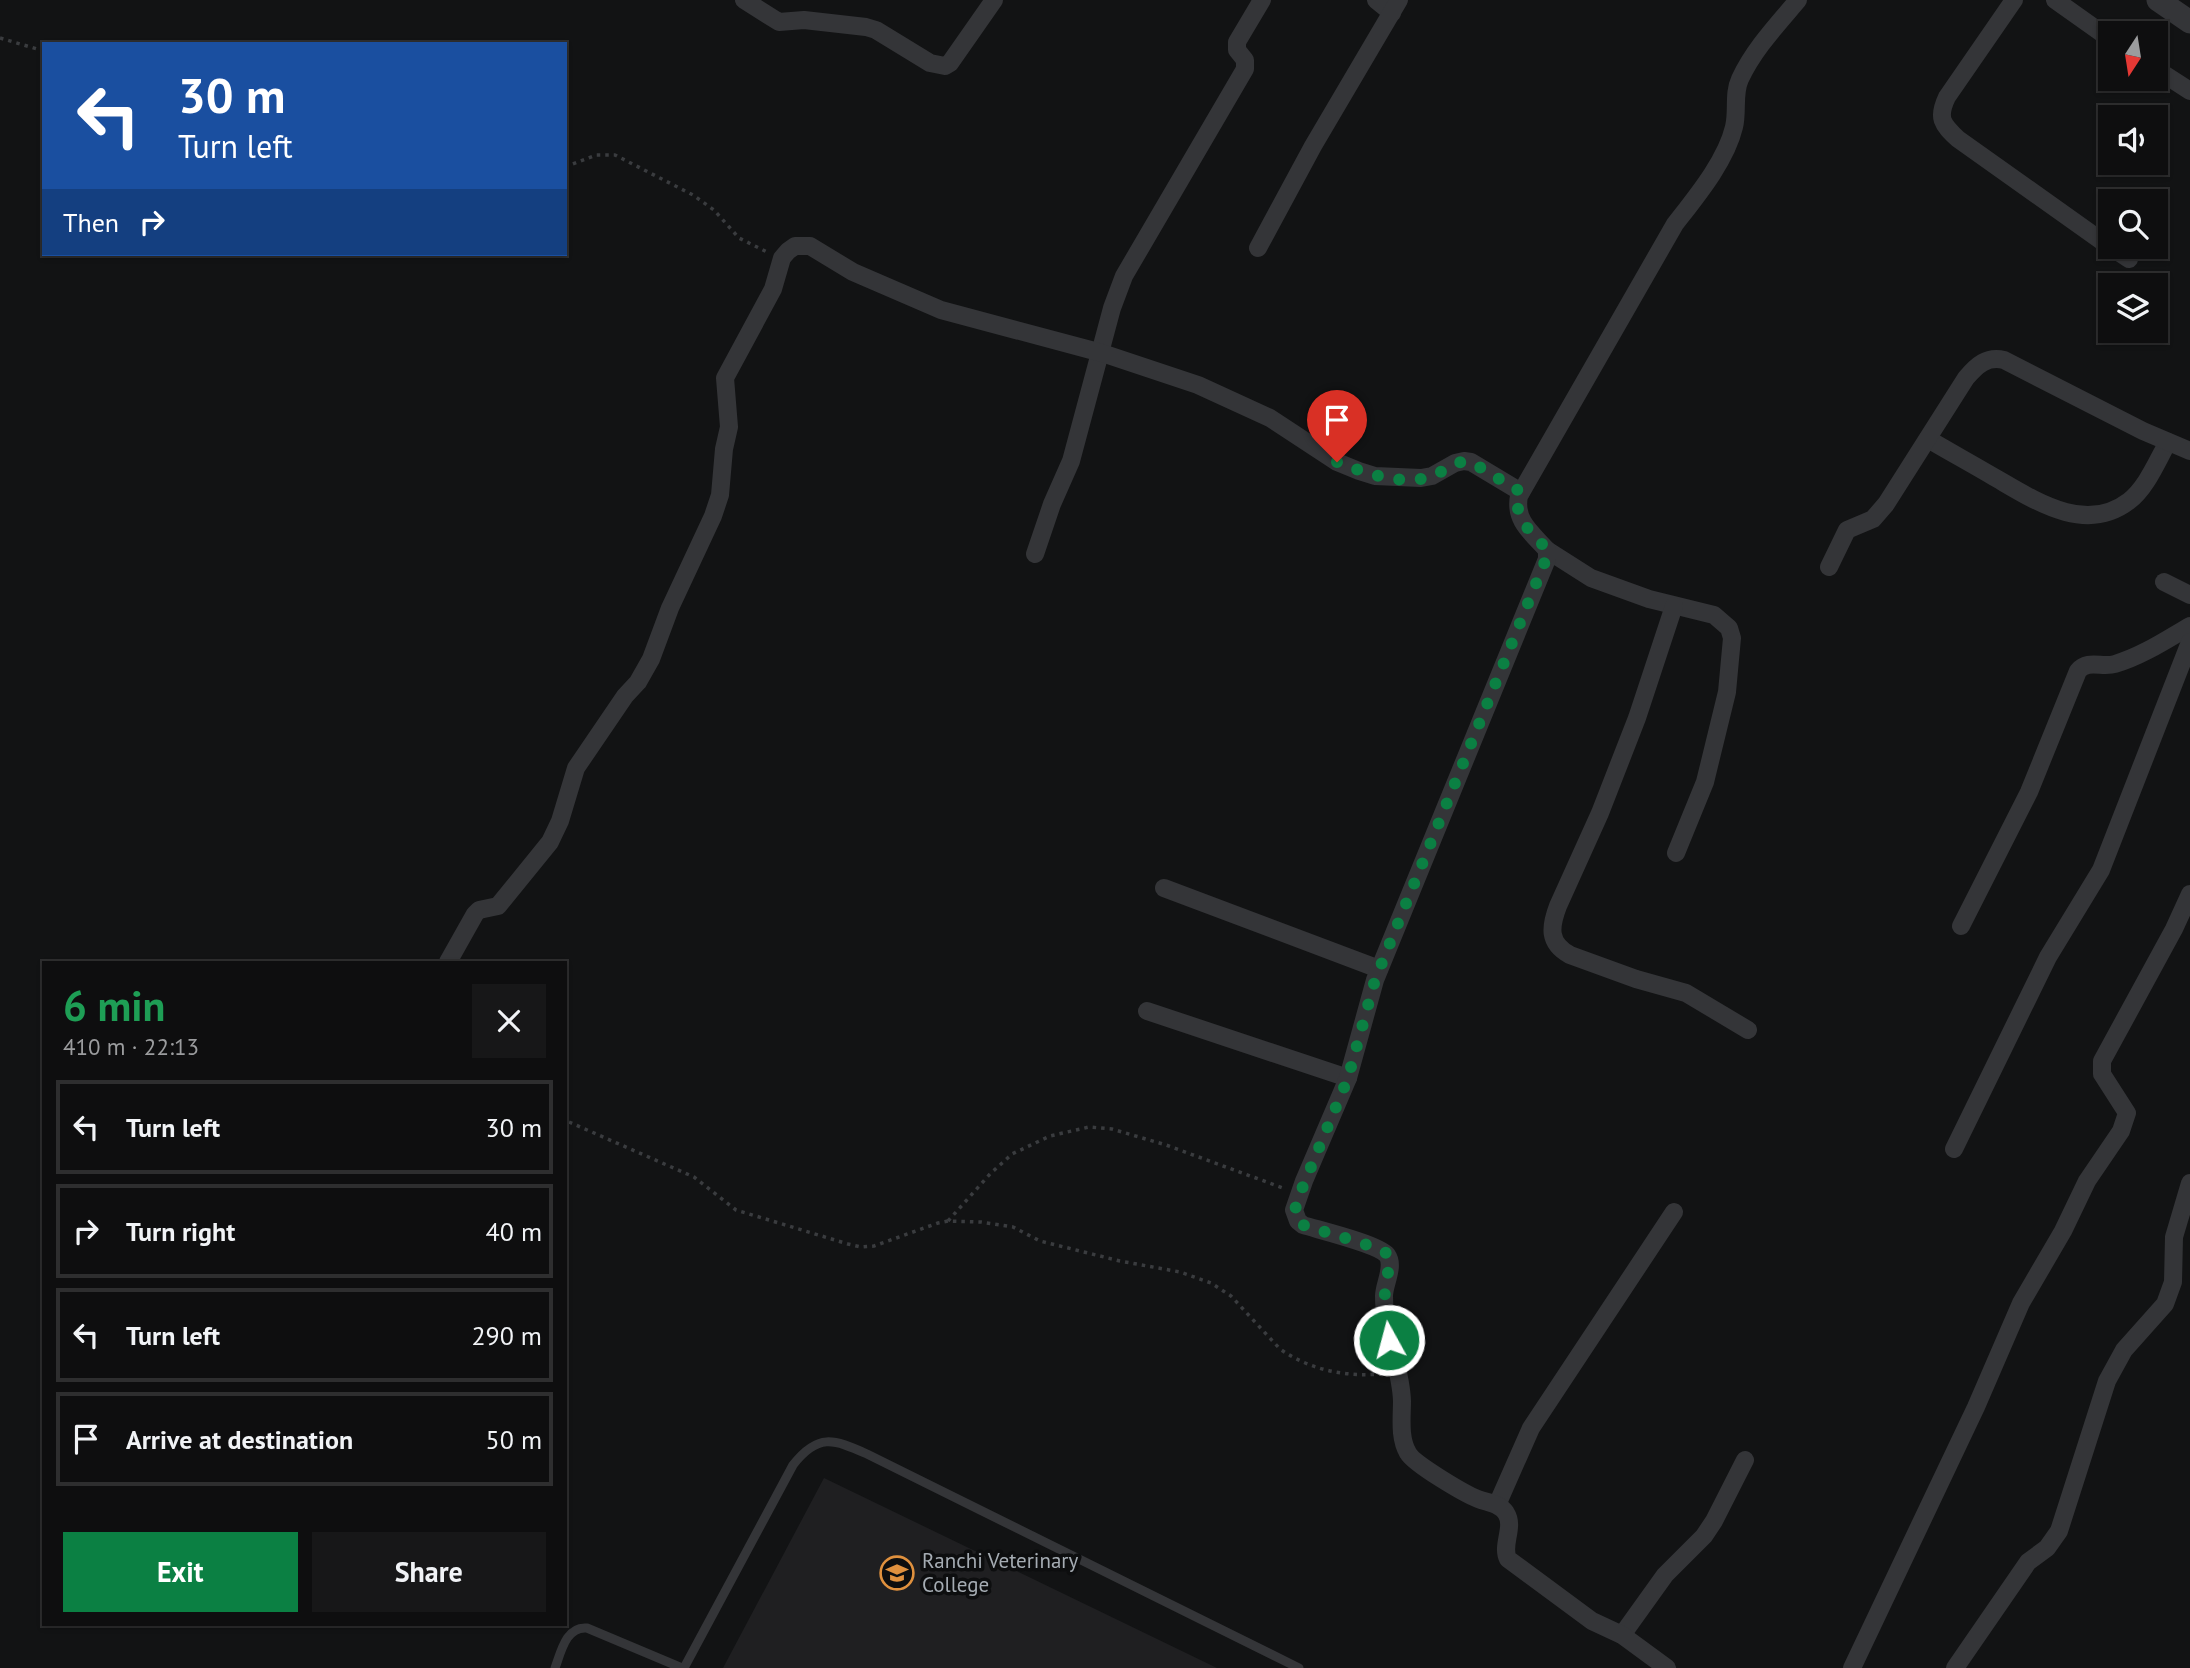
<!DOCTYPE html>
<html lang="en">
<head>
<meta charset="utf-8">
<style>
	body { margin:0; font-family:"PT Sans",sans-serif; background:#171718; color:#f1f3f6; height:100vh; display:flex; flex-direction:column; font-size:26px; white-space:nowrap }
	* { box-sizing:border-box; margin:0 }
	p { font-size:23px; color:#9b9c9e }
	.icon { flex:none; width:38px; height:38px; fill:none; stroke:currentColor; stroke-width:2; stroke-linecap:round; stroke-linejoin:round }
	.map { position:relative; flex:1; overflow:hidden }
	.details { position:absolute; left:42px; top:961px; width:525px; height:665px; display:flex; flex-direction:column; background:#0e0e0f; border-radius:0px; box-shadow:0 2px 5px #0004,0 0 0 2px #2e2e2f }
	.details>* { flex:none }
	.banner { position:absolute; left:42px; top:42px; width:525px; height:214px; border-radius:0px; box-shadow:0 2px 5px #0004,0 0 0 2px #2e2e2f; background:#1a4fa0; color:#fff; overflow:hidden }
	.needle { width:46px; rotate:192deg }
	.tools { position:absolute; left:2098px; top:21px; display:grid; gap:14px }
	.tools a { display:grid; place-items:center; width:70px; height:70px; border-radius:0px; background:#0e0e0f; box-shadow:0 2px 5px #0004,0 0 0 2px #2e2e2f; font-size:35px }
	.pin { position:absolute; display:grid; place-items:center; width:60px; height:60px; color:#fff; margin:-72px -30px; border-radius:50% 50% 50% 0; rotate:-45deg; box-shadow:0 0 7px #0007 }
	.pin .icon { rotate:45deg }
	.me { position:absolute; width:77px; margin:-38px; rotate:353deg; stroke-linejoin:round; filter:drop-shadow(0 0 5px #0008) }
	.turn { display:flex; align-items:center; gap:24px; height:147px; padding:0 21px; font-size:32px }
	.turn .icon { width:91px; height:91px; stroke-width:2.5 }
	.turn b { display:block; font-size:49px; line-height:60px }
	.then { display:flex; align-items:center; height:66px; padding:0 21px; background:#0003; gap:14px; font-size:26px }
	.round { display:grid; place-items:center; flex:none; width:74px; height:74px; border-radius:0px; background:#171718 }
	.summary { display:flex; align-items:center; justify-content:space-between; height:119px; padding:0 21px }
	h1 { font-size:42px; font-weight:600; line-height:52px; color:#1e9e55 }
	.cta { display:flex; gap:14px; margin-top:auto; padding:14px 21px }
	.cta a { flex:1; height:80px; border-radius:0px; background:#0b8043; color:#fff; font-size:28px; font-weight:600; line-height:80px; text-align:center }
	.cta a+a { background:#171718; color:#f1f3f6 }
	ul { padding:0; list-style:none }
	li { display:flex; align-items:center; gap:21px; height:94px; margin:0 14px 10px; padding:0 7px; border:4px solid #2e2e2f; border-radius:0px }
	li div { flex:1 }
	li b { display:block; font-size:26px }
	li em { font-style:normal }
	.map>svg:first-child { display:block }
	.built { fill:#1f1f21 }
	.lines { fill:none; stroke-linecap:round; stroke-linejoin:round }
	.path { stroke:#3a3c3f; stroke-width:3.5; stroke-dasharray:3.5 5; stroke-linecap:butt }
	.service { stroke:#343538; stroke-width:9 }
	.minor { stroke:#343538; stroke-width:18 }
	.tertiary { stroke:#343538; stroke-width:23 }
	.route { stroke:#0b8043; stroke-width:12; stroke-dasharray:0 21.6 }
	.labels { text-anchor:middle; stroke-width:7; stroke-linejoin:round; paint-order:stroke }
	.poi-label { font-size:21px; fill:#a5acb3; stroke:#0d0e0f; text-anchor:start }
</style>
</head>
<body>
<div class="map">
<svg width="2190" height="1668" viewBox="0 0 2190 1668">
	<rect width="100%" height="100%" fill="#121314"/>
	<!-- built -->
	<path class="built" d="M824,1478L1217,1668H723Z"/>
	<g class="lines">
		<!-- path -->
		<g class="path">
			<path d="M0,38L44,51"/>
			<path d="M565,167L596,155H615L693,195L714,210L739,238L767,252"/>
			<path d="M569,1122L694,1177L736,1210L848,1244L861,1247L874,1246L938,1223L948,1221L981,1222L1013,1227L1040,1241L1120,1261L1180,1272L1211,1283L1231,1296L1280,1349C1310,1370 1345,1377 1381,1374"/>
			<path d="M948,1221L990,1174L1012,1154L1050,1136L1089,1127L1112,1129L1166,1145L1283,1188"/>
		</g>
		<!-- service -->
		<g class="service">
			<path d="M555,1668C561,1652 566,1626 587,1628L682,1668"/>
			<path d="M684,1668L793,1465C818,1433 833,1439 867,1454L1299,1668"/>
		</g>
		<!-- minor -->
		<g class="minor">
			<path d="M744,0L779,22L804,20L866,27L876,30L930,63L945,66L950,63L994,0"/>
			<path d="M1376,0L1392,13"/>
			<path d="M2014,0L1947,97C1937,118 1942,124 1958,139L2110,247"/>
			<path d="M2055,0L2110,39"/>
			<path d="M2156,69L2190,91"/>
			<path d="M2111,247L2129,259"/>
			<path d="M1258,248L1313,146L1399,0"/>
			<path d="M1928,439C1950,452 1972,464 1994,477C2034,500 2085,535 2129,501C2147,487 2157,461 2168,442"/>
			<path d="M1547,550L1591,578L1649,599L1714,615L1729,628L1732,638L1727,692L1705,782L1676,853"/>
			<path d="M1035,554L1052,504L1071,461L1112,308L1124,276L1245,69V60L1237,50V42L1262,0"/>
			<path d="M1829,567L1847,530L1873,519L1886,504L1966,378C1977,365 1987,356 2004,360L2143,431L2190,451"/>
			<path d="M2164,582L2190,595"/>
			<path d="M1674,606L1637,718L1600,813L1558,906C1550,927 1548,943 1570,955L1636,979L1686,993L1748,1030"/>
			<path d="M1164,888L1379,969"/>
			<path d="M1961,926L2029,792L2078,671C2088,659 2102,668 2115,664C2142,656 2166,640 2190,626"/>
			<path d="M448,962L475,914L479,910L498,906L550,842L560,821L576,768L625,696L638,682L651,659L670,608L713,516L720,495L724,449L729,427L725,378L773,289L782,258L788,251L795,246H810L853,272L941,310L1102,353L1198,385L1270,418L1337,462L1359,471L1375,476L1421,478L1432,476L1455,463L1464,461L1471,462L1521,492"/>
			<path d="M1147,1011L1348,1078"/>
			<path d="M1954,1149L2048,957L2101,870L2190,642"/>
			<path d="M1497,1505L1531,1428L1674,1212"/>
			<path d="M1622,1635L1665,1575L1704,1536L1714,1521L1745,1460"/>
			<path d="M1667,1668L1622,1635L1592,1621L1508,1559C1501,1545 1515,1527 1506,1513C1499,1503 1488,1503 1478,1499C1465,1494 1414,1464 1408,1453C1399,1438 1402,1417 1402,1401C1401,1367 1384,1333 1384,1296C1384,1284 1395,1266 1387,1255C1378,1244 1319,1230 1303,1225L1298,1221L1294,1210L1304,1181L1348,1078L1375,980L1547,559V550C1532,533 1514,521 1519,496L1675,224C1696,197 1726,161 1734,127C1738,111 1733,94 1740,79C1754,49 1777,25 1798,0"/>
			<path d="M1852,1668L1976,1407L2021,1303L2063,1231L2087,1181L2121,1131L2127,1113L2102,1074V1061L2174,929L2190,894"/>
			<path d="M1955,1668L2028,1562L2047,1548L2059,1531L2107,1381L2124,1350L2165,1304L2173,1282L2174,1237L2190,1183"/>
		</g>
		<!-- tertiary -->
		<path class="tertiary" d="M2158,0L2190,22"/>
	</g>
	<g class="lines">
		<!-- route -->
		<path class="route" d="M1337,462C1365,473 1400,486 1430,477C1445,472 1455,459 1471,462L1521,492C1509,517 1533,532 1547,550L1546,559L1375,980L1348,1078L1296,1203L1295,1216L1303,1225L1374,1247L1386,1253L1390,1259L1384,1300L1389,1340"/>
	</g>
	<!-- icons -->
	<defs>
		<symbol id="university-ring" viewBox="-11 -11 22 22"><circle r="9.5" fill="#0d0e0f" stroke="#e0913e" stroke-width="1.5"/><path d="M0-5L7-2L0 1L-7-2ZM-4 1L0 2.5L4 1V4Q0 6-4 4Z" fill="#e0913e"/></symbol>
	</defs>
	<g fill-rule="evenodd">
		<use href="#university-ring" x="878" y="1554" width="38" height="38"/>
	</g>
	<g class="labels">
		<!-- poi labels -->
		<g class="poi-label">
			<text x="922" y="1568">Ranchi Veterinary<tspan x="922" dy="24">College</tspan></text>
		</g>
	</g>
</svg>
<div class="tools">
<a><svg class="needle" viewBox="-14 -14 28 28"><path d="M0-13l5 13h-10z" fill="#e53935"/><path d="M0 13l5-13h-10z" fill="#9b9c9e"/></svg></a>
<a><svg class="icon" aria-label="sound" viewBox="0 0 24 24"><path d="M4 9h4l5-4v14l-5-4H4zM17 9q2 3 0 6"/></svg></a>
<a><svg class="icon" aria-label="search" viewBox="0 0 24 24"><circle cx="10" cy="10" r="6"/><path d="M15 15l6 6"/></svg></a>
<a><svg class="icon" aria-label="layers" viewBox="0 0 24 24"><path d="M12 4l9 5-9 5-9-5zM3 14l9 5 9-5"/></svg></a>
</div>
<div class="pin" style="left:1337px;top:462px;background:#d93025"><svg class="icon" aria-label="arrive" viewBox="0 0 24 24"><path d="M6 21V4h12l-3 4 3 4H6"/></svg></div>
<svg class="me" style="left:1389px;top:1340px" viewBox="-20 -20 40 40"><circle r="17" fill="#0b8043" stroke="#fff" stroke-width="3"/><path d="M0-11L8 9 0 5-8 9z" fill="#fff"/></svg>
<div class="banner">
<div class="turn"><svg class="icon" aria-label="left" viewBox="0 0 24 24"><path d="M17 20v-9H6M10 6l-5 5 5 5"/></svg><div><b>30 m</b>Turn left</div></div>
<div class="then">Then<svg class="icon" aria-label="right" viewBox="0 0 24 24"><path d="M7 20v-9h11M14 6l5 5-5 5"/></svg></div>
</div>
<section class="details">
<div class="summary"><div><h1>6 min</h1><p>410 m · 22:13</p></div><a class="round"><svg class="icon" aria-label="close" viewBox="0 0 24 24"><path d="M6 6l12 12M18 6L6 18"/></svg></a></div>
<ul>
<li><svg class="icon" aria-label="left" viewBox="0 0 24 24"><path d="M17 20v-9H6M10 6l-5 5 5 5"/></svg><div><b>Turn left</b></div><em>30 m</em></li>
<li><svg class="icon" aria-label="right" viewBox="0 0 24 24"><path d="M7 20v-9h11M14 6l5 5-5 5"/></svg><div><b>Turn right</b></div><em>40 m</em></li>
<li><svg class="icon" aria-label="left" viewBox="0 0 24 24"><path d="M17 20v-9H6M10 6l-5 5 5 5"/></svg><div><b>Turn left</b></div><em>290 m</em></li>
<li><svg class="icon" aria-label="arrive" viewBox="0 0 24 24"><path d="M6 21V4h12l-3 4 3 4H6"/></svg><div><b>Arrive at destination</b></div><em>50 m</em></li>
</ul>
<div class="cta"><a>Exit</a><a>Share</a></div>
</section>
</div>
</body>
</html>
